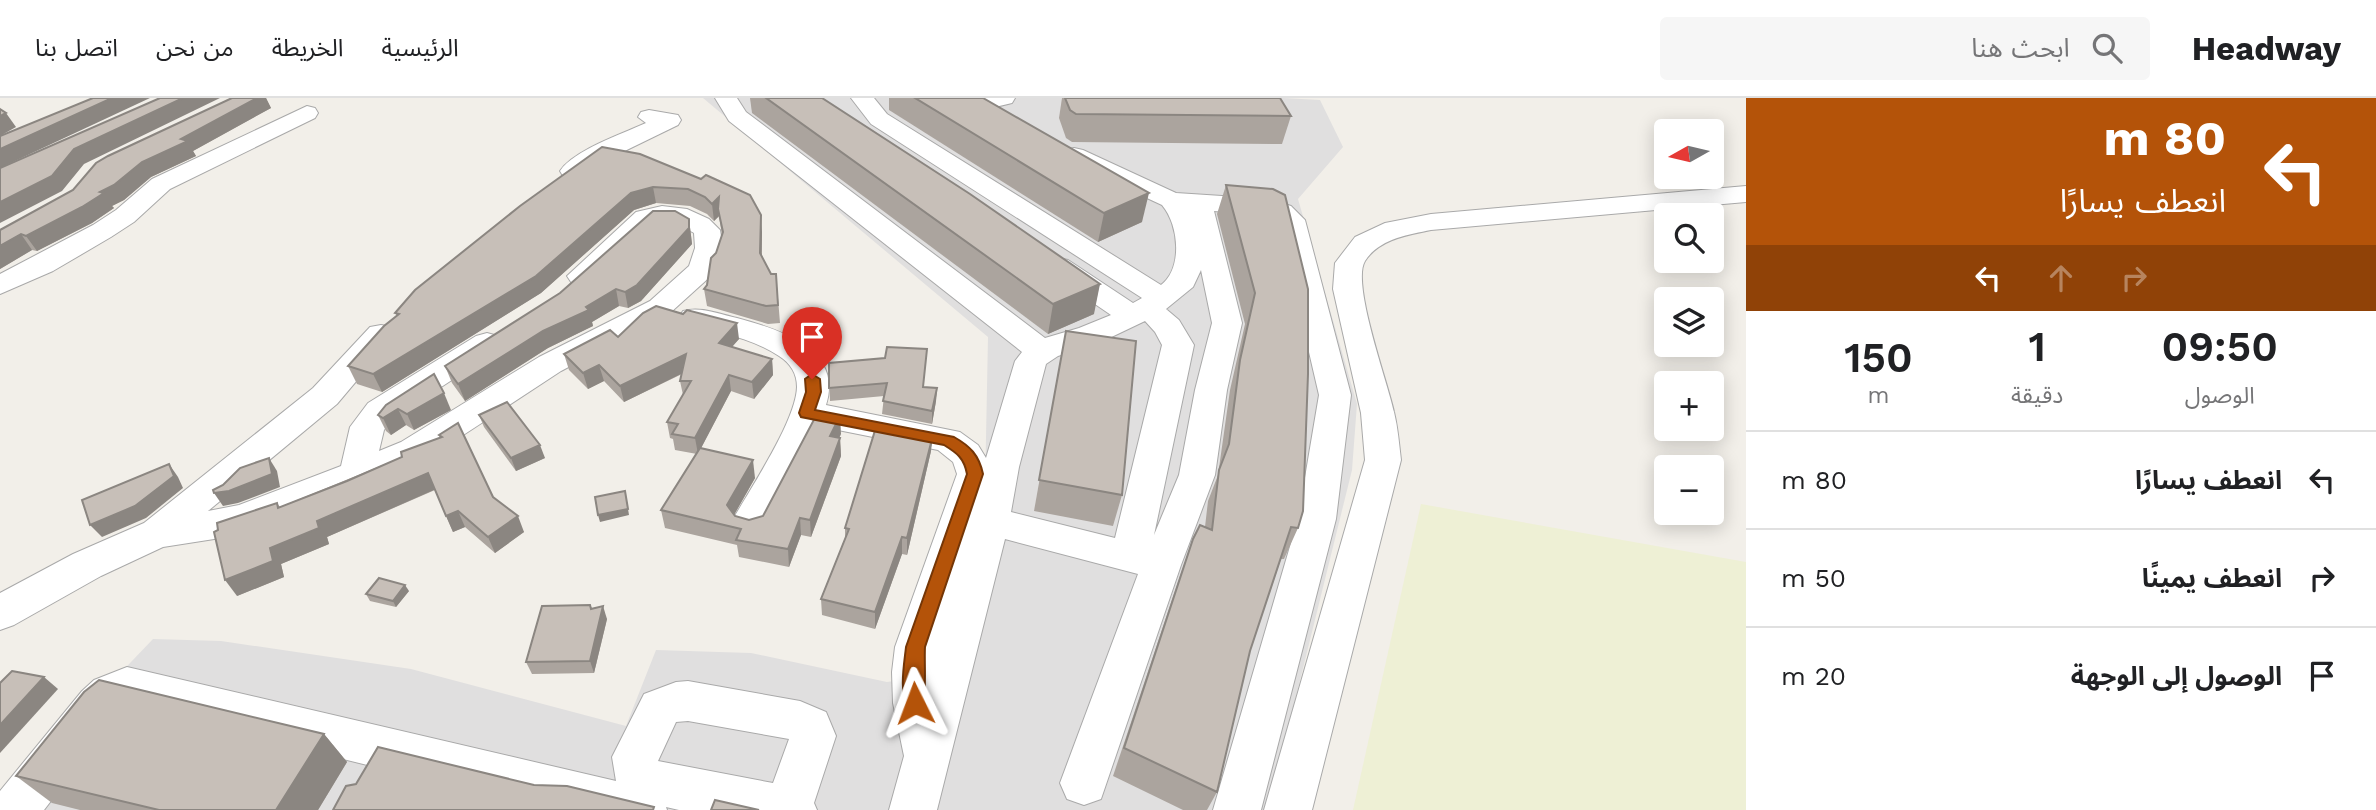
<!DOCTYPE html>
<html lang="ar">
<head>
<meta charset="utf-8">
<style>
	body { margin:0; font-family:"Work Sans","Noto Sans Arabic",sans-serif; background:#f6f6f6; color:#202124; direction:rtl; height:100vh; display:flex; flex-direction:column; font-size:26px; white-space:nowrap }
	* { box-sizing:border-box; margin:0 }
	p { font-size:23px; color:#757577 }
	.icon { flex:none; width:38px; height:38px; fill:none; stroke:currentColor; stroke-width:2; stroke-linecap:round; stroke-linejoin:round }
	.map { position:relative; flex:1; overflow:hidden; direction:ltr }
	.panel { display:flex; flex-direction:column; background:#fff; width:630px }
	.panel>* { flex:none }
	.hud { background:#b45309; color:#fff; overflow:hidden }
	.needle { width:46px; rotate:262deg }
	.buttons { position:absolute; left:1654px; top:21px; display:grid; gap:14px }
	.buttons a { display:grid; place-items:center; width:70px; height:70px; border-radius:7px; background:#fff; box-shadow:0 4px 18px #0003; font-size:35px }
	.pin { position:absolute; display:grid; place-items:center; width:60px; height:60px; color:#fff; margin:-72px -30px; border-radius:50% 50% 50% 0; rotate:-45deg; box-shadow:0 0 7px #0007 }
	.pin .icon { rotate:45deg }
	.me { position:absolute; width:77px; margin:-38px; rotate:357deg; stroke-linejoin:round; filter:drop-shadow(0 0 5px #0008) }
	.turn { display:flex; align-items:center; gap:24px; height:147px; padding:0 35px; font-size:32px }
	.turn .icon { width:91px; height:91px; stroke-width:2.5 }
	.turn b { display:block; font-size:49px; line-height:60px }
	.lanes { display:flex; align-items:center; height:66px; padding:0 35px; background:#0003; justify-content:center; gap:35px; direction:ltr }
	.lanes .off { opacity:.35 }
	.eta { display:flex; justify-content:space-evenly; align-items:center; height:119px; text-align:center }
	.eta b { font-size:42px; font-weight:600; line-height:49px }
	ul { padding:0; list-style:none }
	li { display:flex; align-items:center; gap:21px; height:98px; padding:0 35px; border-top:2px solid #e0e0e0 }
	li div { flex:1 }
	li b { display:block; font-size:26px }
	li em { font-style:normal }
	header { display:flex; align-items:center; gap:42px; box-sizing:border-box; height:98px; padding:0 35px; background:#fff; border-bottom:2px solid #e0e0e0 }
	header strong { font-size:33px }
	nav { display:flex; gap:38px; margin-inline-start:auto; font-size:24px }
	.search { width:490px; height:63px; background:#f6f6f6; display:flex; align-items:center; gap:18px; box-sizing:border-box; padding:0 24px; border-radius:7px; color:#757577; font-size:26px }
	main { display:flex; flex:1; min-height:0 }
	.map>svg:first-child { display:block }
	.residential { fill:#e0dfdf }
	.farmland { fill:#eef0d5 }
	.lines { fill:none; stroke-linecap:round; stroke-linejoin:round }
	.minor-casing { stroke:#a9a9a9; stroke-width:2 }
	.minor { fill:#fff; fill-rule:evenodd }
	.wall { fill:#aba49e }
	.shaded-wall { fill:#8b8681 }
	.building { fill:#c7bfb8; stroke:#8b8681; stroke-width:2 }
	.route { fill:#b45309; stroke:#753606; stroke-width:2 }
</style>
</head>
<body>
<header>
<strong>Headway</strong>
<div class="search"><svg class="icon" aria-label="search" viewBox="0 0 24 24"><circle cx="10" cy="10" r="6"/><path d="M15 15l6 6"/></svg>ابحث هنا</div>
<nav><a>الرئيسية</a><a>الخريطة</a><a>من نحن</a><a>اتصل بنا</a></nav>
</header>
<main>
<section class="panel">
<div class="hud">
<div class="turn"><svg class="icon" aria-label="left" viewBox="0 0 24 24"><path d="M17 20v-9H6M10 6l-5 5 5 5"/></svg><div><b>80 m</b>انعطف يسارًا</div></div>
<div class="lanes"><svg class="icon" aria-label="left" viewBox="0 0 24 24"><path d="M17 20v-9H6M10 6l-5 5 5 5"/></svg><svg class="icon off" aria-label="ahead" viewBox="0 0 24 24"><path d="M12 20V5M6 11l6-6 6 6"/></svg><svg class="icon off" aria-label="right" viewBox="0 0 24 24"><path d="M7 20v-9h11M14 6l5 5-5 5"/></svg></div>
</div>
<div class="eta">
<div><b>09:50</b><p>الوصول</p></div>
<div><b>1</b><p>دقيقة</p></div>
<div><b>150</b><p>m</p></div>
</div>
<ul>
<li><svg class="icon" aria-label="left" viewBox="0 0 24 24"><path d="M17 20v-9H6M10 6l-5 5 5 5"/></svg><div><b>انعطف يسارًا</b></div><em>80 m</em></li>
<li><svg class="icon" aria-label="right" viewBox="0 0 24 24"><path d="M7 20v-9h11M14 6l5 5-5 5"/></svg><div><b>انعطف يمينًا</b></div><em>50 m</em></li>
<li><svg class="icon" aria-label="arrive" viewBox="0 0 24 24"><path d="M6 21V4h12l-3 4 3 4H6"/></svg><div><b>الوصول إلى الوجهة</b></div><em>20 m</em></li>
</ul>
</section>
<div class="map">
<svg width="1746" height="712" viewBox="0 0 1746 712">
	<rect width="100%" height="100%" fill="#f2efe9"/>
	<!-- residential -->
	<path class="residential" d="M703,0H1283L1320,2L1343,49L1298,101L1357,306L1352,372L1268,712H0V701L153,541L221,543L411,571L626,628L656,552L751,555L887,584L945,576L985,390L988,239Z"/>
	<!-- farmland -->
	<path class="farmland" d="M1421,406L1746,464V712H1353Z"/>
	<g class="lines">
		<defs>
			<g id="minor">
				<path d="M715,0H737L746,14L1045,240L1079,230L1111,217L1048,174L1044,168L1048,162L1058,160L1068,162L1133,205L1142,200L871,26L851,0H874L887,16L1161,187C1183,170 1179,127 1162,107L1065,62L1062,57L1065,52L1074,50L1083,52L1176,95L1268,101L1291,108L1305,122L1351,297L1336,421L1261,712H1213L1298,421L1319,297L1279,125L1264,117L1214,113L1242,225L1227,292L1215,377L1181,467L1101,701L1084,707L1067,701L1060,685L1138,476L1005,441L937,712H889L904,658L893,605L892,574L895,549L957,376L953,364L938,352L818,328L764,433L751,437L738,433L732,423C750,391 796,323 797,289C797,275 790,265 779,258C751,239 715,234 683,225L679,219L683,213C701,208 719,216 737,220C778,231 844,251 826,307L960,334L978,347L986,360L1015,263L1022,254L729,23ZM1201,172L1212,225L1195,292L1179,377L1154,437L1194,247L1179,222L1166,211L1193,189ZM1145,223L1155,234L1162,247L1115,440L1011,414L1019,369L1046,266L1058,258L1101,244Z"/>
				<path d="M965,0H1015L1012,5C996,9 977,15 965,0Z"/>
				<path d="M307,8L315,10L318,15L315,20L170,91L134,124L111,139L53,173L0,196V176L93,127L116,112L152,81Z"/>
				<path d="M649,12L678,17L681,22L678,27L598,66L581,78L572,80L563,78L560,73C574,52 622,36 646,25L638,19L641,14Z"/>
				<path d="M1746,88V104L1431,132C1407,137 1379,141 1365,163C1351,185 1388,285 1394,314C1398,330 1399,346 1401,362L1312,712H1264L1365,362L1361,315L1333,191L1335,165L1355,139L1385,125L1431,116Z"/>
				<path d="M662,108L687,111L709,121L720,132L723,150L712,177L670,215L561,273L425,362L261,429L227,439L163,449L101,478L14,527L0,532V495L73,456L144,425L313,290L370,229L381,227L392,229L396,236L337,306L208,413L239,407L341,368L350,329L368,305L476,238L487,235L498,238L502,245L498,252L392,321L384,332L379,353L401,344L539,259L650,203L689,168L695,150L694,135L676,125L654,126L591,184L581,187L571,184L567,178L636,114Z"/>
				<path d="M127,569L616,683L612,659L644,596L676,584L688,583L800,603L826,614L836,638L814,705L817,712H679L666,709L667,712H549L129,608L114,621L44,712H0V693L82,593L94,582ZM688,623L789,641L773,685L658,663L676,624Z"/>
			</g>
		</defs>
		<!-- minor casing -->
		<use href="#minor" class="minor-casing"/>
		<!-- minor -->
		<use href="#minor" class="minor"/>
	</g>
	<!-- wall -->
	<g class="wall">
		<path d="M232,0H266L271,10L193,53L196,58L151,79L124,102L112,108L114,110L92,125L37,153L32,152L0,171V132L73,92Z"/>
		<path d="M750,0H822L1094,216L1048,236L752,15Z"/>
		<path d="M889,0H983L1142,124L1098,144L889,12Z"/>
		<path d="M1062,0H1280L1291,18L1282,46L1072,44L1066,40L1059,20Z"/>
		<path d="M640,56L762,134V159L771,176H776L780,225L768,226L707,208L704,191L707,187L722,137L719,118L714,123L707,116L690,108L656,105L634,112L541,195L382,294L357,286L348,268L397,218L395,215Z"/>
		<path d="M1226,87L1273,91L1298,430L1284,461H1281L1250,553L1217,694L1207,712H1183L1113,678L1182,472L1193,441L1205,429L1208,403L1218,377L1230,292L1245,226L1217,116Z"/>
		<path d="M689,121L692,146L641,203L628,210L619,208L592,224L593,228L548,250L465,303L452,285L445,268Z"/>
		<path d="M1066,233L1122,397L1113,428L1034,413Z"/>
		<path d="M618,239L739,241L732,249L772,261L773,277L754,301L731,293L701,350L755,380L734,417L735,418L749,422L763,418L841,336L839,340H840L841,358L811,439L801,437L789,469L739,459L737,447L665,430L661,412L697,356L675,352L673,341L670,340L667,324L683,297L680,283L682,276L624,304L604,283L588,291L569,272L564,256Z"/>
		<path d="M829,265L924,289L937,290L936,303L932,326L882,316L884,298L830,303Z"/>
		<path d="M386,307L451,312L414,332L406,327L391,337L386,333L378,317Z"/>
		<path d="M479,317L545,360L516,373L484,329Z"/>
		<path d="M458,325L493,399L524,434L495,455L465,429L453,434L435,392L327,439L329,446L281,466L284,479L237,498L277,405L280,409L402,359L440,340L439,337Z"/>
		<path d="M931,353L907,457L902,456L875,531L822,517L821,501L845,440V430Z"/>
		<path d="M409,493L396,509L370,503L366,496Z"/>
		<path d="M591,511L607,521L594,575L532,576L526,564Z"/>
		<path d="M324,636L347,664L318,712H80L52,705L16,678Z"/>
	</g>
	<!-- shaded-wall -->
	<g class="shaded-wall">
		<path d="M112,0H150L0,70V51Z"/>
		<path d="M183,0H220L84,66L62,93L0,125V104L74,51Z"/>
		<path d="M257,0H266L271,10L193,53L196,58L151,79L124,102L112,108L114,110L92,125L37,153L26,138L100,94L142,64L181,41Z"/>
		<path d="M6,15L16,29L0,38V18Z"/>
		<path d="M653,89L656,105L634,112L541,195L382,294L373,276L631,95Z"/>
		<path d="M1149,95L1142,124L1098,144L1104,115Z"/>
		<path d="M719,99L718,111L719,118L714,123L712,106Z"/>
		<path d="M761,117L762,134L761,172L760,155Z"/>
		<path d="M689,121L692,146L641,203L628,210L625,194Z"/>
		<path d="M21,136L32,152L0,171V148Z"/>
		<path d="M1100,186L1094,216L1048,236L1053,206Z"/>
		<path d="M616,191L619,208L592,224L593,228L548,250L465,303L458,286L543,233Z"/>
		<path d="M737,225L739,241L721,261L719,245Z"/>
		<path d="M686,256L689,272L624,304L620,288Z"/>
		<path d="M772,261L773,277L754,301L752,284Z"/>
		<path d="M599,267L604,283L588,291L583,275Z"/>
		<path d="M729,277L731,293L698,356L695,340Z"/>
		<path d="M937,290L936,303L932,326V313Z"/>
		<path d="M444,295L451,312L414,332L407,316Z"/>
		<path d="M398,311L406,327L391,337L383,320Z"/>
		<path d="M840,318L841,336L831,356L830,338Z"/>
		<path d="M933,337L931,353L907,457V440Z"/>
		<path d="M840,340L841,358L811,439L810,422Z"/>
		<path d="M540,347L545,360L516,373L511,360Z"/>
		<path d="M269,360L277,373L280,389L238,405L223,408L214,395Z"/>
		<path d="M753,362L755,380L730,424L727,407Z"/>
		<path d="M169,366L178,379L183,390L146,420L102,439L90,427Z"/>
		<path d="M428,375L436,391L327,439L329,446L281,466L284,479L237,498L225,482L270,450L317,423Z"/>
		<path d="M625,393L629,417L600,424L598,417Z"/>
		<path d="M458,413L465,429L453,434L446,418Z"/>
		<path d="M518,418L524,434L495,455L488,439Z"/>
		<path d="M800,420L801,437L789,469L788,451Z"/>
		<path d="M902,439V456L875,531V514Z"/>
		<path d="M405,487L409,493L396,509L393,503Z"/>
		<path d="M603,508L607,521L594,575L590,563Z"/>
		<path d="M44,579L58,591L0,655V627Z"/>
		<path d="M324,636L347,664L318,712H276Z"/>
	</g>
	<!-- building -->
	<g class="building">
		<path d="M93,0H112L0,51V38Z"/>
		<path d="M160,0H183L74,51L52,78L0,104V70Z"/>
		<path d="M232,0H257L181,41L188,43L142,64L114,87L100,94L104,95L82,109L26,138L21,136L0,148V132L73,92L96,65L108,58Z"/>
		<path d="M766,0H822L970,96L1100,186L1053,206Z"/>
		<path d="M915,0H983L1149,95L1104,115Z"/>
		<path d="M1065,0H1280L1291,18L1076,16L1070,12Z"/>
		<path d="M0,11L6,15L0,18Z"/>
		<path d="M602,49L640,56L701,81L706,77L750,97L761,117L760,155L771,176H776L778,207L766,208L704,191L707,187L711,160L716,155L723,134L718,111L719,99L712,106L705,99L688,91L653,89L631,95L536,178L373,276L348,268L384,228L399,216L395,215L415,192L520,108Z"/>
		<path d="M1226,87L1273,91L1285,97L1308,191V276L1303,413L1298,430L1291,429L1250,553L1217,694L1124,650L1193,441L1200,427L1212,432L1219,372L1229,346L1240,262L1255,195Z"/>
		<path d="M653,113H675L689,121V130L637,187L625,194L616,191L586,209L589,212L543,233L458,286L445,268L560,195Z"/>
		<path d="M656,208L683,216L687,212L737,225L719,245L772,261L752,284L729,277L695,340L672,336L678,326L667,324L691,283H680L686,256L620,288L599,267L583,275L564,256L610,232L618,239L643,215Z"/>
		<path d="M1066,233L1136,243L1122,397L1039,382Z"/>
		<path d="M887,249L927,251L923,289L937,290L932,313L883,303L887,285L829,290V265L885,260Z"/>
		<path d="M434,276L444,295L407,316L398,311L383,320L378,317L386,307Z"/>
		<path d="M507,304L540,347L511,360L479,317Z"/>
		<path d="M818,314L840,318L830,338L840,340L810,422L800,420L788,451L736,442L741,431L661,412L700,350L753,362L727,407L735,418L749,422L763,418Z"/>
		<path d="M458,325L493,399L518,418L488,439L458,413L446,418L428,375L317,423L319,430L270,450L273,463L225,482L214,434L218,432L217,425L277,405L278,410L347,383L402,359L401,354L442,339L439,337Z"/>
		<path d="M877,326L933,337L907,440L902,439L875,514L821,501L849,431L845,430Z"/>
		<path d="M269,360L272,376L229,393L214,395L213,392L223,387L240,370Z"/>
		<path d="M169,366L174,378L135,408L90,427L82,402Z"/>
		<path d="M625,393L628,411L598,417L595,399Z"/>
		<path d="M379,480L405,487L393,503L366,496Z"/>
		<path d="M590,507L591,511L603,508L590,563L526,564L542,508Z"/>
		<path d="M12,573L44,579L0,627V585Z"/>
		<path d="M99,582L324,636L276,712H159L16,678L84,594Z"/>
		<path d="M378,649L534,687L567,688L654,709L653,712H333L346,688L356,686Z"/>
		<path d="M715,702L759,712H711Z"/>
	</g>
	<!-- route -->
	<path class="route" d="M812,276L820,281L821,294L815,312L954,339C970,348 979,357 983,376L925,549C924,564 927,600 922,611L915,614L908,611C899,593 904,568 906,549L967,376C964,360 957,355 944,347L801,319L799,315L806,294L805,281Z"/>
</svg>
<div class="buttons">
<a><svg class="needle" viewBox="-14 -14 28 28"><path d="M0-13l5 13h-10z" fill="#e53935"/><path d="M0 13l5-13h-10z" fill="#757577"/></svg></a>
<a><svg class="icon" aria-label="search" viewBox="0 0 24 24"><circle cx="10" cy="10" r="6"/><path d="M15 15l6 6"/></svg></a>
<a><svg class="icon" aria-label="layers" viewBox="0 0 24 24"><path d="M12 4l9 5-9 5-9-5zM3 14l9 5 9-5"/></svg></a>
<a>+</a>
<a>−</a>
</div>
<div class="pin" style="left:812px;top:281px;background:#d93025"><svg class="icon" aria-label="arrive" viewBox="0 0 24 24"><path d="M6 21V4h12l-3 4 3 4H6"/></svg></div>
<svg class="me" style="left:915px;top:605px" viewBox="-20 -20 40 40"><path d="M0-17L14 15 0 8-14 15z" fill="#b45309" stroke="#fff" stroke-width="4"/></svg>
</div>
</main>
</body>
</html>
